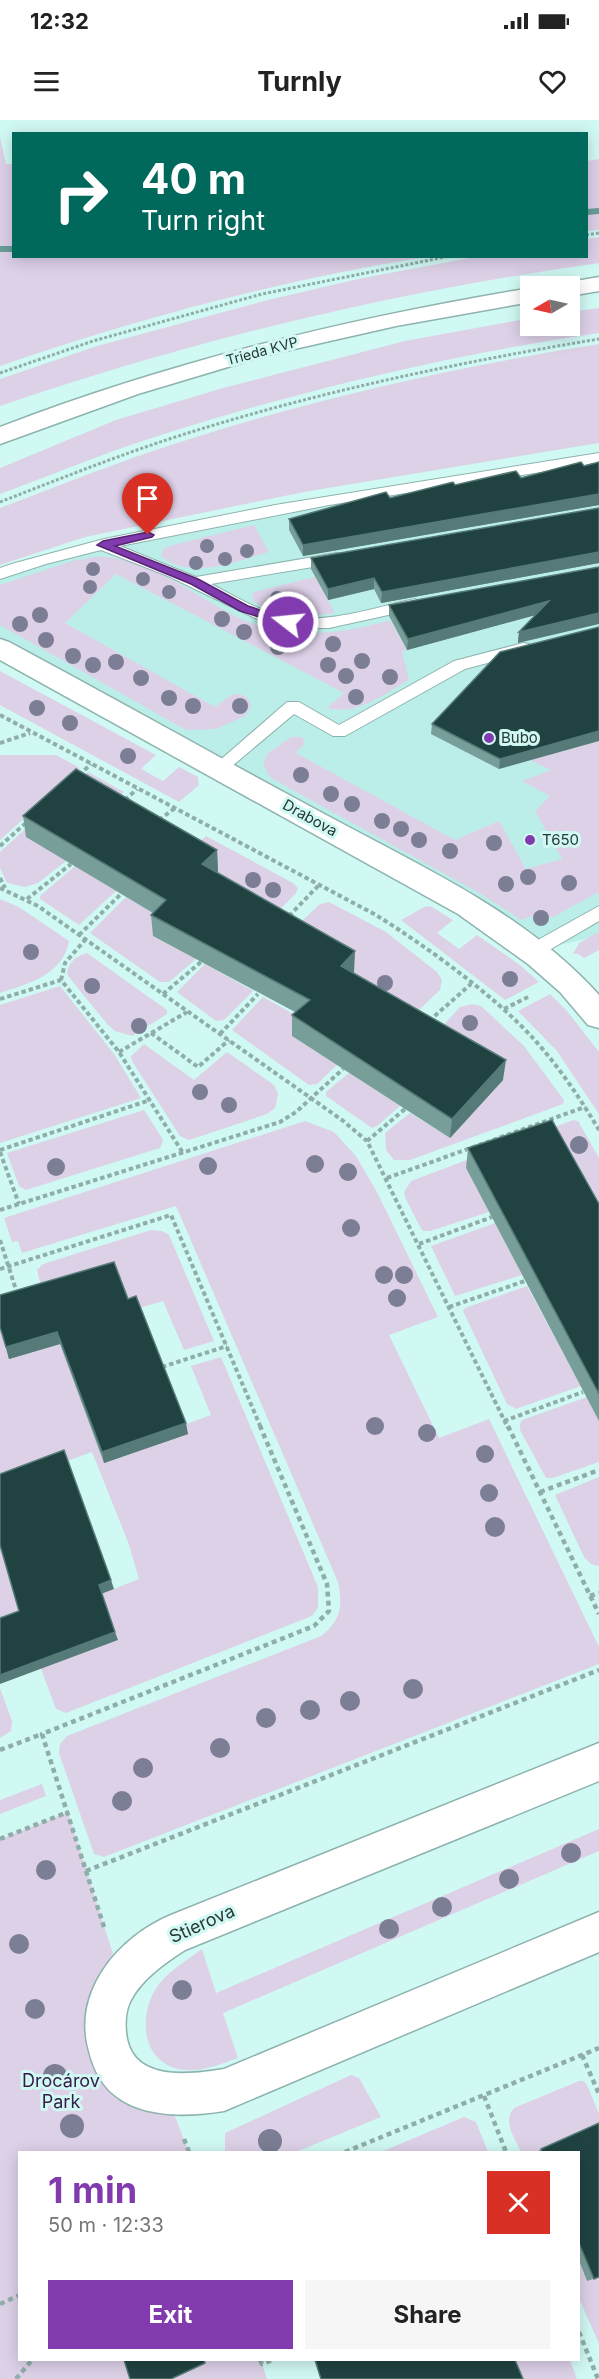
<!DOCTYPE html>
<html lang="en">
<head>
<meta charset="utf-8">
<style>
	body { margin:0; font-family:Inter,sans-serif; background:#f6f6f6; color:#222; height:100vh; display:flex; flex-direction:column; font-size:22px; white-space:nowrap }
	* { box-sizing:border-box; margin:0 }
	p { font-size:20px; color:#767676 }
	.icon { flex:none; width:33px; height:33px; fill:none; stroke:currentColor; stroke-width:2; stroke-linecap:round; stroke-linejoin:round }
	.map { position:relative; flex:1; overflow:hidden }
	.panel { position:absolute; left:18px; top:2031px; width:562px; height:210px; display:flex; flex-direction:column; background:#fff; border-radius:0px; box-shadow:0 3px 15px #0003 }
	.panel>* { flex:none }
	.guide { position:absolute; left:12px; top:12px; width:576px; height:126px; border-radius:0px; box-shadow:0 3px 15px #0003; background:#00695c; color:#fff; overflow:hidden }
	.needle { width:39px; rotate:261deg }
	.buttons { position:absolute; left:520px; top:156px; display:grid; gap:12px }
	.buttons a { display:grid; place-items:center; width:60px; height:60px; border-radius:0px; background:#fff; box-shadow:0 3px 15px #0003; font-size:30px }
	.pin { position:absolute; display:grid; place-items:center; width:51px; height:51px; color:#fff; margin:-62px -26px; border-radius:50% 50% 50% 0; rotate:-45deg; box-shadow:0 0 6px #0007 }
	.pin .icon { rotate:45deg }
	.me { position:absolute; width:66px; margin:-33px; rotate:286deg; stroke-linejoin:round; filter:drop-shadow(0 0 4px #0008) }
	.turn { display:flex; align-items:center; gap:21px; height:126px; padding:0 30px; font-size:27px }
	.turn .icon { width:78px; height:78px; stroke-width:2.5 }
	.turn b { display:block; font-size:42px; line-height:51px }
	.round { display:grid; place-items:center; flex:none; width:63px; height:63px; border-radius:0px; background:#f6f6f6 }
	.headline { display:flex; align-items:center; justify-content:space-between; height:102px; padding:0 30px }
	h1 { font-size:36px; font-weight:700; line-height:45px; color:#813bae }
	.button { display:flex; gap:12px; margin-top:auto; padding:12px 30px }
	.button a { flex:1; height:69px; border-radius:0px; background:#813bae; color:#fff; font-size:24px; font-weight:700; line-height:69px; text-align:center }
	.button a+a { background:#f6f6f6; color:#222 }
	.status { display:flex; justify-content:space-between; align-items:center; height:42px; padding:0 30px; background:#fff; direction:ltr }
	.status svg { height:16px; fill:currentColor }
	header { display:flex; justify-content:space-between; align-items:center; height:78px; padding:0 30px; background:#fff; font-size:27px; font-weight:700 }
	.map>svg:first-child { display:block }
	.built { fill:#bceee9 }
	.green { fill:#ddd1e8 }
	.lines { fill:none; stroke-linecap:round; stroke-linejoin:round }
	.stream { fill:#699d99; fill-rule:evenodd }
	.service-casing { stroke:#8db3af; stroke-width:2 }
	.minor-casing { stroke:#8db3af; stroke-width:3 }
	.tertiary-casing { stroke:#8db3af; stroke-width:3 }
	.path-far2 { stroke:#8faeaa; stroke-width:3; stroke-dasharray:3 2; stroke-linecap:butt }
	.path-far1 { stroke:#8faeaa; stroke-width:4; stroke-dasharray:4.5 3; stroke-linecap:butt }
	.path { stroke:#8faeaa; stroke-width:4.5; stroke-dasharray:5 4; stroke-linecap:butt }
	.service { fill:#fff; fill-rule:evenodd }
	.minor { fill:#fff; fill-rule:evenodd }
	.tertiary { fill:#fff; fill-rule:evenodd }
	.tree { fill:#7c7e95 }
	.wall { fill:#789e9a }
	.shaded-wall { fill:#557a77 }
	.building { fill:#204341; stroke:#557a77; stroke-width:1.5 }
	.route { fill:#813bae; stroke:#542671; stroke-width:1.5 }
	.poi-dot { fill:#813bae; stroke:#d1f9f4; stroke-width:2 }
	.labels { text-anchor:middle; stroke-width:6; stroke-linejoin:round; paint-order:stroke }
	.far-street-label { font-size:14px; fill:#283836; stroke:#d1f9f4 }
	.poi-label { font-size:15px; fill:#283836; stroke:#d1f9f4; text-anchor:start }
	.street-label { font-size:15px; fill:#283836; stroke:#d1f9f4 }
	.near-street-label { font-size:18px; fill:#283836; stroke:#d1f9f4 }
	.near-park-label { font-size:18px; fill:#361a48; stroke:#d1f9f4 }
</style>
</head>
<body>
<div class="status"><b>12:32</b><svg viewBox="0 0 49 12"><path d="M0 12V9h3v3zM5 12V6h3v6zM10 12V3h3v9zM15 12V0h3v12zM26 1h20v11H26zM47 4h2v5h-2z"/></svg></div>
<header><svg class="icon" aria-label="menu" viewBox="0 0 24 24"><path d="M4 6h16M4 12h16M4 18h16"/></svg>Turnly<svg class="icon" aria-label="heart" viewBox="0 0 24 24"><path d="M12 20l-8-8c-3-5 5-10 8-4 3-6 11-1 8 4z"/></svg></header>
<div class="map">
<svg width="599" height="2259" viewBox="0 0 599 2259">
	<rect width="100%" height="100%" fill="#d1f9f4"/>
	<!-- built -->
	<path class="built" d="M599,337V816L533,831L0,528V454L103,425Z"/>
	<!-- green -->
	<g class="green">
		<path d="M0,17L6,44H13L14,136L426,137C282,160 138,198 0,246Z"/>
		<path d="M599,39V110L587,111V41Z"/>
		<path d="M599,117V143C395,172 195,219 0,286V259L97,226L268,180L358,159L475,137L586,136L587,119Z"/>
		<path d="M599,188V213C449,235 302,270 158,316C104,333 52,355 0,374V348L116,300L223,268L405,221L531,198V206H570V192Z"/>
		<path d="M599,224V323L304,372L85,417L0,445V388C51,369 102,348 153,331C299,282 448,248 599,224Z"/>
		<path d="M254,405L269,432C235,441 192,461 161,436L163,429L169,426Z"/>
		<path d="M95,437C145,434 198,479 241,499C287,521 344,514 390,500L407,530L402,532L409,560C384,574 357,596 327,588L344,573L116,454L65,503L215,587L233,574C242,574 248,576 251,585L245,596L216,609L186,610L0,505V465L72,441Z"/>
		<path d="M315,457L335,493C304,497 282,497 254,482L252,476L254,472Z"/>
		<path d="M0,551L156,635L141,649L163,661L179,647L198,657L199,665L179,682L0,585Z"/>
		<path d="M291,617H302L305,623L296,633L455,720L499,701L526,749L562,739L535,691L550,676L522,661L551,650L530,640L599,621V772L553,797L537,794L522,800L479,773L271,658L263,645L267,634Z"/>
		<path d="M0,635H56L80,648L0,720Z"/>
		<path d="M88,652L124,672L107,687L66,741L38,763L25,767L7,763L0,748V732Z"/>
		<path d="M206,716L293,763L298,768L296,773L268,802L204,766L218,752L188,734Z"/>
		<path d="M75,746L116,771L79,805L40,779V776Z"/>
		<path d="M126,777L168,801L153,816L196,839L169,862H160L90,813Z"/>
		<path d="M0,779L19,787L69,821C63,855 28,864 0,873Z"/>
		<path d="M329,782L386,812L437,852L442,860L440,870L404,904L288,814L320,784Z"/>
		<path d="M426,786L432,787L453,800L437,813L459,829L477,815L520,845L539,862L505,880L401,800Z"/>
		<path d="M599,812V830L584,838L578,834H573L579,823Z"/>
		<path d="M87,833L167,890V894L132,916L115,911L108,905L68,856L67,852C70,841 76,836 87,833Z"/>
		<path d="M205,844L253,871L224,900L216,901L177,872Z"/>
		<path d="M60,866L114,934L141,978L0,1023V885Z"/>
		<path d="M550,874L567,891L599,932V994L557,931L518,891Z"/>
		<path d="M263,877L308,902L292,916L337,945L317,964L309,965L232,910Z"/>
		<path d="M472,884L481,886L524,926L564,980L563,984L410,1040H394L386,1030L385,1013L410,993L450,1018L430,920L460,887Z"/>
		<path d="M144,924L194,960L227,932L274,965L278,974L275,988L267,994L189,1020L180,1016L132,941L131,936Z"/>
		<path d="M349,953L400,986L377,1006L372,1008L326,976V972Z"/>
		<path d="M144,990L162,1018L163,1021L160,1028L26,1070L19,1066L7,1033Z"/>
		<path d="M573,1000L578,1001L599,1038V1083L586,1088L466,1048L489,1092L430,1111H423L420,1107L405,1077L404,1072L411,1061Z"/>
		<path d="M305,1001L334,1012L356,1036L378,1074L438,1197L389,1215L439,1318L489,1299L599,1527V1544L104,1737L94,1734L59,1633L60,1624L67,1616L321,1516C341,1500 343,1487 338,1462L176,1086L22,1133L18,1121L12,1122L4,1098Z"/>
		<path d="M495,1103L522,1155L455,1176L431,1126Z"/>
		<path d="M151,1110L162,1111L169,1115L214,1221L184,1230L163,1181L130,1191L43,1175L37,1150L43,1144Z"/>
		<path d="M527,1166L581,1266L516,1289L507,1284L463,1191L465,1188Z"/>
		<path d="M0,1207L60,1224L188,1314L184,1305L211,1295L191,1246L221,1237L318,1467V1488L312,1496L66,1593L56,1589L41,1549L101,1474L139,1459L128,1422L92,1332L0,1365Z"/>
		<path d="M587,1277L599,1301V1342L553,1358H546L520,1310V1304L522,1300Z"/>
		<path d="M599,1357V1446L591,1444L584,1437L555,1375Z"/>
		<path d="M0,1422L23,1500L0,1508Z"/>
		<path d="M0,1568L12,1601L11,1611L0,1618Z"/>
		<path d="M42,1664L46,1676L0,1694V1680Z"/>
		<path d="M68,1692L121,1859L105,1911L166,1974L189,2032H20V2240H261L267,2259H0V1719Z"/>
		<path d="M599,1709V1731L223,1893L238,1938C221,1944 202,1952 184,1950C140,1945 137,1893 159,1864C170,1850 189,1839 202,1829L216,1873Z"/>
		<path d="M351,1955L359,1958L381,1997L296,2032H225V2013Z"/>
		<path d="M579,1961H584L587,1965L599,1994V2005L538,2032H521C515,2019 502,2001 514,1988Z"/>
		<path d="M464,1997L476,2002L488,2032H381Z"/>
		<path d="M579,2140L599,2156V2224L579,2178Z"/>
		<path d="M513,2240H570L577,2259H521Z"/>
	</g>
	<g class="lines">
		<!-- stream -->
		<g class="stream">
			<path d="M599,88V94L586,95V89Z"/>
			<rect x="0" y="126" width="14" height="6"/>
		</g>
		<defs>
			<g id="service">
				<path d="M599,333V343L329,385L120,426L196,457L337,433L342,434L345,438L337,443L211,464C233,475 255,489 279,495C323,506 372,488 415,479L423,484L420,488L329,508H287L255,498L168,456L101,430L46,444L0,459V448L15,443L104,419L275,385Z"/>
				<path d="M523,523L529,524L531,528L529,532L465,549L345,616H333L294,594L225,652H213L211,648L287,582H299L339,605L454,541Z"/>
				<path d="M599,786V801L539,836L533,838L527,836L524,831L527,826Z"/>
			</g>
			<g id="minor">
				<path d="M0,519L9,522C116,579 221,639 328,696C424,748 525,793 599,875V908L588,905L560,872L528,844L458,794L0,540Z"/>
				<path d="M599,1623V1661L185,1830C165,1843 143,1858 131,1880C126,1889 125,1902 126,1912C130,1962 188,1955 224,1949L599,1792V1832L224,1991C187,1997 135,1999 107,1968C98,1958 92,1944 89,1931C72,1872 118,1817 171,1795Z"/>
			</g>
			<g id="tertiary">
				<path d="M599,157V171L570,176V166H560L570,162Z"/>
				<path d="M531,168V182L396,206L268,235L138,274L0,324V307C172,241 349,198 531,168Z"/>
			</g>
		</defs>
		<!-- service casing -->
		<use href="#service" class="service-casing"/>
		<!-- minor casing -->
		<use href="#minor" class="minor-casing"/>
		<!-- tertiary casing -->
		<use href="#tertiary" class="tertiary-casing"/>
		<!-- path-far2 -->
		<g class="path-far2">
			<path d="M586,115L599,113"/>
			<path d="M0,253L93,221L262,174L450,136"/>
			<path d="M0,382C62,358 124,333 188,313C322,271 460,242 599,219"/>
		</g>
		<!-- path-far1 -->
		<g class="path-far1">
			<path d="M0,595L376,795C427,827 491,873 532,917C557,944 580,978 599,1010"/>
			<path d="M0,623L30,613"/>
			<path d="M79,655L91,644"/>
			<path d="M125,680L137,669"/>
			<path d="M159,700L175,688"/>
			<path d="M0,726L26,703"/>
			<path d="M0,758L5,768"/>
			<path d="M0,768L38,786L342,1000L367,1021L508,1308"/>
			<path d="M27,779L71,744"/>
			<path d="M289,796L319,765"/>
			<path d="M79,815L121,774"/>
			<path d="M61,860L65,843L85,820"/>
			<path d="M163,874L201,842"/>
			<path d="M0,879L61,860L119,932L183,1033"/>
			<path d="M504,889L528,877"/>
			<path d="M429,901L471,864"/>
			<path d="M151,913L198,947L229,920"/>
			<path d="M220,914L258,874"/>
			<path d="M119,932L187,892"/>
			<path d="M367,1021L405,989"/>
			<path d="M0,1030L150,980"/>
			<path d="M0,1032L19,1084"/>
			<path d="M387,1058L585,987"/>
			<path d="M0,1090L280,1002L296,992L343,949"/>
			<path d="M0,1120L17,1173"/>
			<path d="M419,1124L492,1097"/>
			<path d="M0,1149L171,1095L261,1308"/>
			<path d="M449,1187L525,1161"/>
			<path d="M162,1247L227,1226"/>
			<path d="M504,1301L583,1272"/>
		</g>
		<!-- path -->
		<g class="path">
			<path d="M508,1306L599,1494"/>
			<path d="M540,1372L599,1350"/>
			<path d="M590,1476L599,1473"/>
			<path d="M0,1630L42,1614"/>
			<path d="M0,1719L68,1692"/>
			<path d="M86,1751L599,1550"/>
			<path d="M104,1807L42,1614L314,1506L329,1491L327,1464L260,1306"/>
			<path d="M582,1935L599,1974"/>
			<path d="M484,1976L506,2032"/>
			<path d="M184,2019L189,2032"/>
			<path d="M345,2032L599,1928"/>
			<path d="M0,2184L20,2175"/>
			<path d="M579,2212L598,2259"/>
			<path d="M260,2240L262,2244L273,2240"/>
			<path d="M16,2259L32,2240"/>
		</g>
		<!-- service -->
		<use href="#service" class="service"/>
		<!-- minor -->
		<use href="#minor" class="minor"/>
		<!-- tertiary -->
		<use href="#tertiary" class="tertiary"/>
	</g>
	<!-- trees -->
	<g class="tree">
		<circle cx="207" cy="426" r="7"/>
		<circle cx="247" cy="431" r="7"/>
		<circle cx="225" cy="439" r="7"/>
		<circle cx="196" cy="443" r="7"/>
		<circle cx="93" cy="449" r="7"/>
		<circle cx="143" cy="459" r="7"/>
		<circle cx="90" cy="467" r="7"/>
		<circle cx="169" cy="472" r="7"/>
		<circle cx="277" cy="478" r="7"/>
		<circle cx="303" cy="487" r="7"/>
		<circle cx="40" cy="495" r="8"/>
		<circle cx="222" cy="499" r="8"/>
		<circle cx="20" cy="504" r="8"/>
		<circle cx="244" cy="512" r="8"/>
		<circle cx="46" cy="520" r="8"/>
		<circle cx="333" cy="524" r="8"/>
		<circle cx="278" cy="527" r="8"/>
		<circle cx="73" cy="536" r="8"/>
		<circle cx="362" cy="541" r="8"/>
		<circle cx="116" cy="542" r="8"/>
		<circle cx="93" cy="545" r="8"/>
		<circle cx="328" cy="545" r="8"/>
		<circle cx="346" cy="556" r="8"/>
		<circle cx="390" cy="557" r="8"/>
		<circle cx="141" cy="558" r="8"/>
		<circle cx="356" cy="577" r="8"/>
		<circle cx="169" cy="578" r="8"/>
		<circle cx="193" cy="586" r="8"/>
		<circle cx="240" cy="586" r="8"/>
		<circle cx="37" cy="588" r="8"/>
		<circle cx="70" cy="603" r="8"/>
		<circle cx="128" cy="636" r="8"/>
		<circle cx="301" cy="655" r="8"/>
		<circle cx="331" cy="674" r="8"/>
		<circle cx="352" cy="684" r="8"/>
		<circle cx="382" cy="701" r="8"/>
		<circle cx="401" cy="709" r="8"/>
		<circle cx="419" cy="720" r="8"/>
		<circle cx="494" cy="723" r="8"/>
		<circle cx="450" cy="731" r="8"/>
		<circle cx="528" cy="757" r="8"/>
		<circle cx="253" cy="760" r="8"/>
		<circle cx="569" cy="763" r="8"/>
		<circle cx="506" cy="764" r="8"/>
		<circle cx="273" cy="770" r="8"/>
		<circle cx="541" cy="798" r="8"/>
		<circle cx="31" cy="832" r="8"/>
		<circle cx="510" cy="859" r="8"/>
		<circle cx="385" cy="863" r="8"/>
		<circle cx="92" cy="866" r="8"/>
		<circle cx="470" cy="903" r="8"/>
		<circle cx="139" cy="906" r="8"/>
		<circle cx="200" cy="972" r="8"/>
		<circle cx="229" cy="985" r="8"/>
		<circle cx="579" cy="1025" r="9"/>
		<circle cx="315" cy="1044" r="9"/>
		<circle cx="208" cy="1046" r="9"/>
		<circle cx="56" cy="1047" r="9"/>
		<circle cx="348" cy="1052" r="9"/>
		<circle cx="351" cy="1108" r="9"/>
		<circle cx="384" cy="1155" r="9"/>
		<circle cx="404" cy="1155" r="9"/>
		<circle cx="397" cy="1178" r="9"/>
		<circle cx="375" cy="1306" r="9"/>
		<circle cx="427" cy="1313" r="9"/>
		<circle cx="485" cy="1334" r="9"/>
		<circle cx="489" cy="1373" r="9"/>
		<circle cx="495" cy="1407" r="10"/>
		<circle cx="413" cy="1569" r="10"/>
		<circle cx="350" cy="1581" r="10"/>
		<circle cx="310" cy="1590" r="10"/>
		<circle cx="266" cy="1598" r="10"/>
		<circle cx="220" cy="1628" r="10"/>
		<circle cx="143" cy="1648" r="10"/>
		<circle cx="122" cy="1681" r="10"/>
		<circle cx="571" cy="1733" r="10"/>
		<circle cx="46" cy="1750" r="10"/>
		<circle cx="509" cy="1759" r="10"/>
		<circle cx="442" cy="1787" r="10"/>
		<circle cx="389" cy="1809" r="10"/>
		<circle cx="19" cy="1824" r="10"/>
		<circle cx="182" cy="1870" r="10"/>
		<circle cx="35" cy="1889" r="10"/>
		<circle cx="55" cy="1956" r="12"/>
		<circle cx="72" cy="2006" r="12"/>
		<circle cx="270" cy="2021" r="12"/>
	</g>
	<!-- wall -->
	<g class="wall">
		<path d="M599,342V385L303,436L289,410V399L390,378L455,365L521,358Z"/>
		<path d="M599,388V443L381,483L374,469L328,480L311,449V438Z"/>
		<path d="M599,447L518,523L519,512L535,495L407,530L389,496V485Z"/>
		<path d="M599,507L499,649L431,614L432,604Z"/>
		<path d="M23,696L217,730L218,752L217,753L355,831L353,852L503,960L450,1018L292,916V895L295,892L153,816L151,795L153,793L26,717Z"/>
		<path d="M468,1028L599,1084V1301L466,1048Z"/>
		<path d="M128,1179L188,1314L104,1343L60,1224L9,1239L0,1207Z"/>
		<path d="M599,2003V2157L587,2161L579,2140V2032H537L541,2029Z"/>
	</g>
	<!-- shaded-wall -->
	<g class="shaded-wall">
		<path d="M599,374V385L303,436V425Z"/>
		<path d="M599,432V443L381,483L382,472Z"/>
		<path d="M374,458V469L328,480V469Z"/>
		<path d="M549,481L547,492L407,530L408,519Z"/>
		<path d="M599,493V504L518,523L519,512Z"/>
		<path d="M599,611V621L499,649L500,639Z"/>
		<path d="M217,730L218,752L204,766L202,744Z"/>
		<path d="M355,831L354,852L340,866L341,846Z"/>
		<path d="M506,940L503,960L450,1018L452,999Z"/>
		<path d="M57,1212L60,1224L9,1239L6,1227Z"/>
		<path d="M186,1303L188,1314L104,1343L102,1332Z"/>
		<path d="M111,1460L114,1469L101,1474L99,1465Z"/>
		<path d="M115,1512L118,1520L0,1564V1555Z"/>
	</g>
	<!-- building -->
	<g class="building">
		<path d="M581,342L584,346L599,342V374L303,425L289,399L386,372L390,378L453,362L455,365L516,351L521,358Z"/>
		<path d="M599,388V432L382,472L374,458L328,469L311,438Z"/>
		<path d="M599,447V493L519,512L549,481L408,519L389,485Z"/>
		<path d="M599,507V611L500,639L432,604L500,532Z"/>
		<path d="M76,649L217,730L202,744L355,831L341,846L506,940L452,999L292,895L310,880L151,795L166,780L23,696Z"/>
		<path d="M552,1000L599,1084V1274L468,1028Z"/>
		<path d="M114,1142L128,1179L136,1176L186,1303L102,1332L57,1212L6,1227L0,1207V1175Z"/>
		<path d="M64,1330L111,1460L99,1465L115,1512L0,1555V1498L19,1491L0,1425V1354Z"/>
		<path d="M599,2003V2157L594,2159L579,2123V2032H542L541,2029Z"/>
		<path d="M124,2240H204L205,2243L171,2259H130Z"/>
		<path d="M315,2240H515L523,2259H321Z"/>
	</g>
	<!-- route -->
	<path class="route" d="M148,412L154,415L152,417L115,426L198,459L248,486L291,500V505L288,506L240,491L191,464L97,425L103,421Z"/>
	<!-- markers -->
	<g class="poi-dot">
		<circle cx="489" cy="618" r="6"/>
		<circle cx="530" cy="720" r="6"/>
	</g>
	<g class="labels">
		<!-- far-street labels -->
		<g class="far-street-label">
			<text transform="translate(262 231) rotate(-15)" y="5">Trieda KVP</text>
		</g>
		<!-- poi labels -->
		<g class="poi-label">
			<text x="501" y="623">Bubo</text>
			<text x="542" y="725">T650</text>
		</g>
		<!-- street labels -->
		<g class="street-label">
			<text transform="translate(310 698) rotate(29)" y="5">Drabova</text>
		</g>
		<!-- near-street labels -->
		<g class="near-street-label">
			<text transform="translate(202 1804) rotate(-24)" y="6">Stierova</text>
		</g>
		<!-- near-park labels -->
		<g class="near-park-label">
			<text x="61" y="1967">Drocárov<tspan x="61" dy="21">Park</tspan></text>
		</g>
	</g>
</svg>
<div class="buttons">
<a><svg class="needle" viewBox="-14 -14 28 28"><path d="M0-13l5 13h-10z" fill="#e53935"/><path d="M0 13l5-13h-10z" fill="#767676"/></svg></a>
</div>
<div class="pin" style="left:148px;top:415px;background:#d93025"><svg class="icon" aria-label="arrive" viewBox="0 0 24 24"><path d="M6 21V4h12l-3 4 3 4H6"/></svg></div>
<svg class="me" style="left:288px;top:502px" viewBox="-20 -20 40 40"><circle r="17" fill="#813bae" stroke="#fff" stroke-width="3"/><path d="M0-11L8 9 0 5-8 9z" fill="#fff"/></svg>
<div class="guide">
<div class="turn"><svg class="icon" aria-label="right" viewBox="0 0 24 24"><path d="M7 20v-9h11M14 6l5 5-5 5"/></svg><div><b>40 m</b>Turn right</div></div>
</div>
<section class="panel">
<div class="headline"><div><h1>1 min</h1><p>50 m · 12:33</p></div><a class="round" style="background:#d93025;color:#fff"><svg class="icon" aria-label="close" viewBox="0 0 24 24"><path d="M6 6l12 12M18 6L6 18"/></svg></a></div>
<div class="button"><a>Exit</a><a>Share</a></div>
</section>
</div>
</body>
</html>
